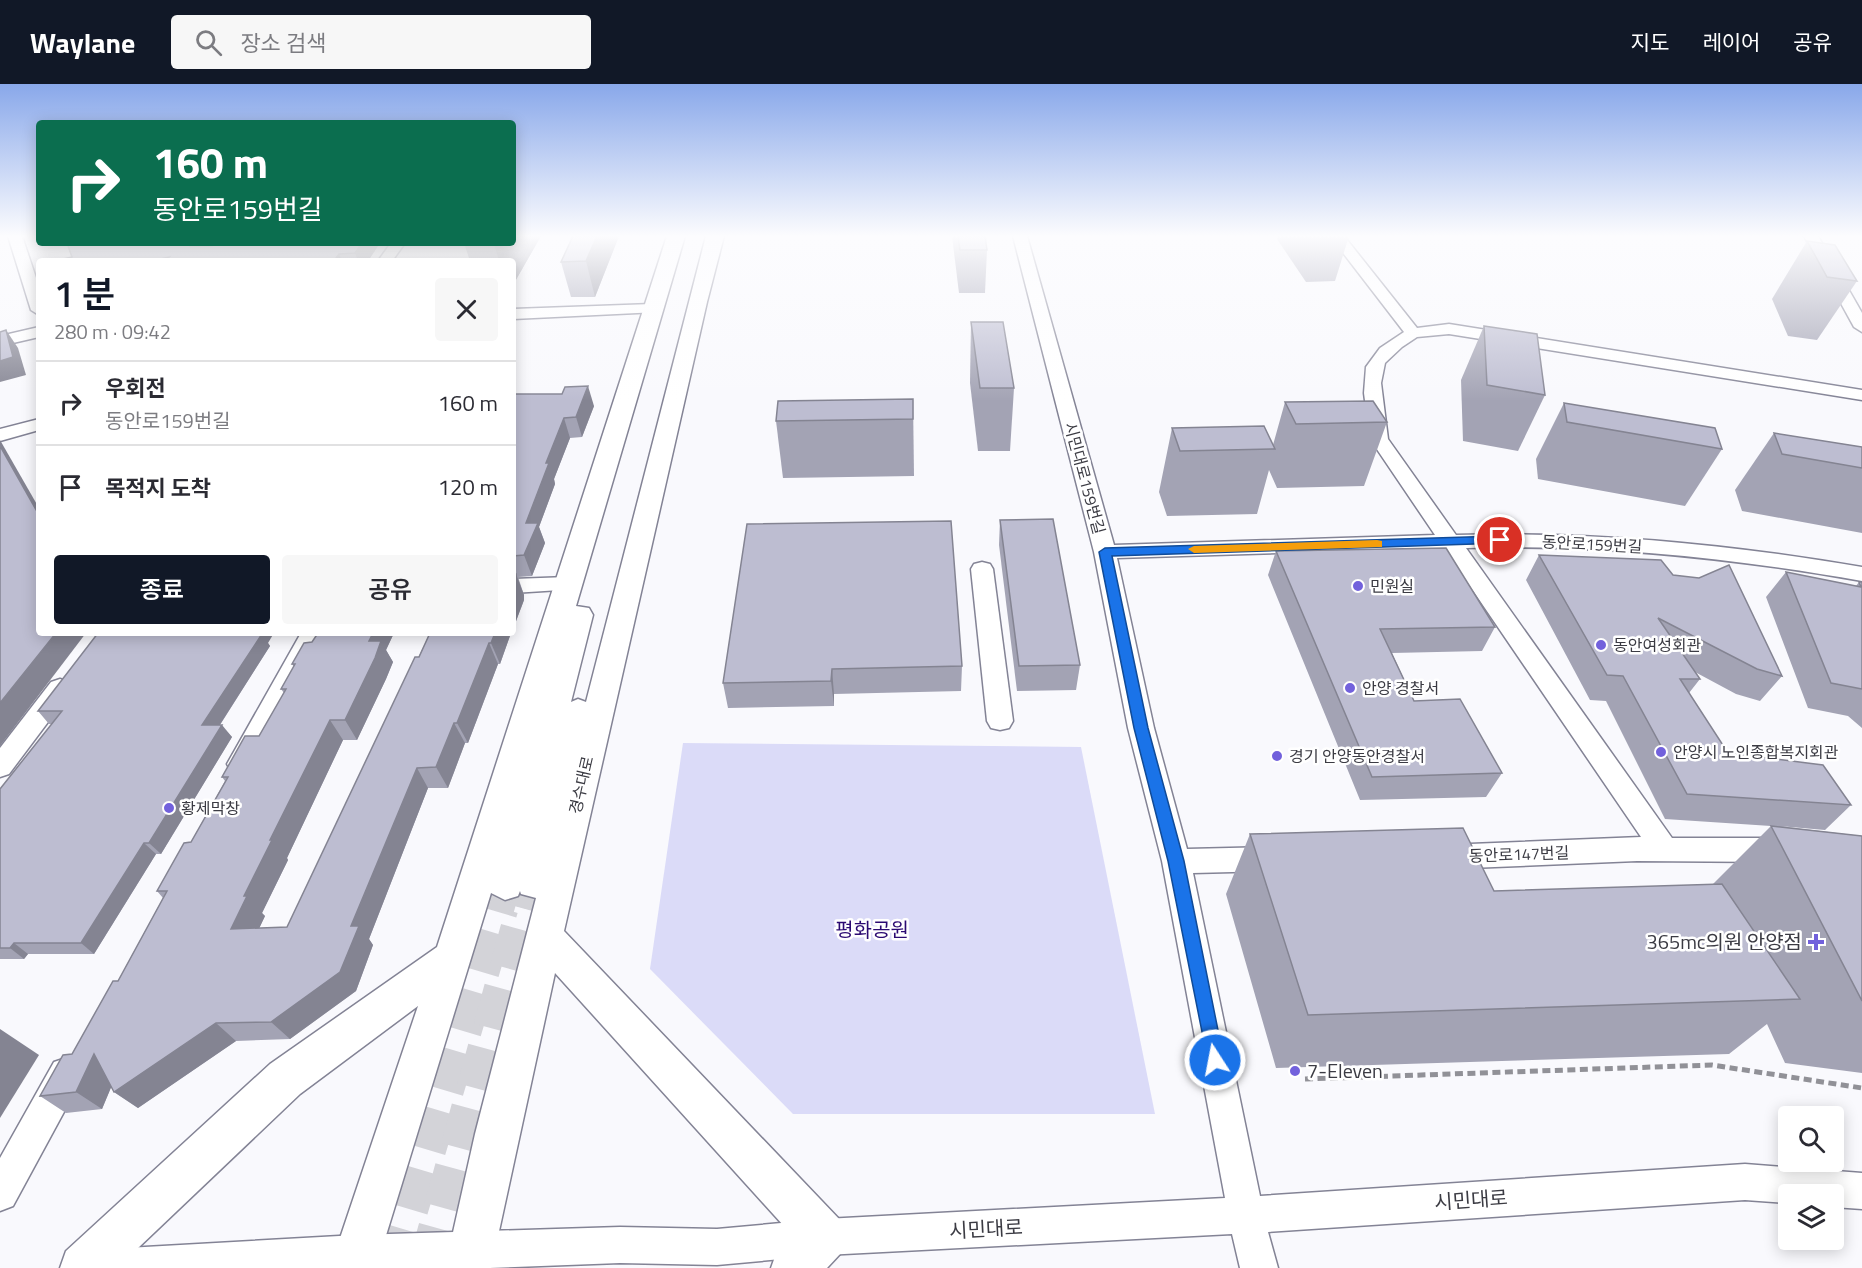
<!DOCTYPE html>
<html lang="ko">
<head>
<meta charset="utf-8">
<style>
	body { margin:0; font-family:"Titillium Web","Noto Sans KR",sans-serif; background:#f7f7f7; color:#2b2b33; height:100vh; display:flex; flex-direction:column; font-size:22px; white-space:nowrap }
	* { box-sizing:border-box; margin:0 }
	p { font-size:20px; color:#7c7c81 }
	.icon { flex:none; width:33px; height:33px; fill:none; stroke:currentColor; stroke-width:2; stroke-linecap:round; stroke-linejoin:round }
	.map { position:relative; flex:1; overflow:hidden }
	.drawer { position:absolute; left:36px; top:174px; width:480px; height:378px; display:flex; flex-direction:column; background:#fff; border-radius:6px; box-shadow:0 3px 15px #0003 }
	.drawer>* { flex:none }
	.guide { position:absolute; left:36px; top:36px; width:480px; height:126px; border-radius:6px; box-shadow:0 3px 15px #0003; background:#0b6e4f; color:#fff; overflow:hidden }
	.buttons { position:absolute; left:1778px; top:1022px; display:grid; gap:12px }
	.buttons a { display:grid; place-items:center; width:66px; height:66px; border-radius:6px; background:#fff; box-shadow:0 3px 15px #0003; font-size:30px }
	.pin { position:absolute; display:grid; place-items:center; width:51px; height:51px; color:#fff; margin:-26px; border:3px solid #fff; border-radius:50%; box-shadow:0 2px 6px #0007 }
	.me { position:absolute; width:66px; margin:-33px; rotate:349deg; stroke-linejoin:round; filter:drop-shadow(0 0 4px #0008) }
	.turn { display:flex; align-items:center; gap:21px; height:126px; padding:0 18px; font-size:27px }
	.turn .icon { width:78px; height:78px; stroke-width:2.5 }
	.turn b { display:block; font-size:42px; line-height:51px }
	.round { display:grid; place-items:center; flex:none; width:63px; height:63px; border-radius:6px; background:#f7f7f7 }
	.head { display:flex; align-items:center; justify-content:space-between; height:102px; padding:0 18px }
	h1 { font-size:36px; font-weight:600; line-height:45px; color:#111827 }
	.action { display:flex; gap:12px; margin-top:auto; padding:12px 18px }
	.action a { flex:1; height:69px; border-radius:6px; background:#111827; color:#fff; font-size:24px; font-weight:600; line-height:69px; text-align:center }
	.action a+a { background:#f7f7f7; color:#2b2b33 }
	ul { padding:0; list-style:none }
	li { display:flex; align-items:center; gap:18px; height:84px; padding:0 18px; border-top:2px solid #e1e1e2 }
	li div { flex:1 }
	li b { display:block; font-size:22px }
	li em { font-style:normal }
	header { display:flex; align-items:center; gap:36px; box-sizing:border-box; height:84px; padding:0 30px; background:#111827; color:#fff }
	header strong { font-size:28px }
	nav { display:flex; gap:33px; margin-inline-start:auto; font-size:21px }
	.search { width:420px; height:54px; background:#f7f7f7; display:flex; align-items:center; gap:15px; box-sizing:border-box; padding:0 21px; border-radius:6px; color:#7c7c81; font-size:22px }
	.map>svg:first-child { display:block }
	.green { fill:#dbdbf8 }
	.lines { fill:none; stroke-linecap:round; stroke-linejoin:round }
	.major-tunnel-far1 { stroke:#d3d3d8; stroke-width:32; stroke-dasharray:32 16; stroke-linecap:butt }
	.major-tunnel { stroke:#d3d3d8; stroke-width:41; stroke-dasharray:41 21; stroke-linecap:butt }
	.minor-casing { stroke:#838395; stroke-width:3 }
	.major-casing { stroke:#838395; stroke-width:3 }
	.path { stroke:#919197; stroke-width:5; stroke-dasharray:8 4.5; stroke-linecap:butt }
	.minor { fill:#fff; fill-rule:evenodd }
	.major { fill:#fff; fill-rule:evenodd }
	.wall { fill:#a3a3b4 }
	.shaded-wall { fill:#848492 }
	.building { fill:#bdbdd1; stroke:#848492; stroke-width:1.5 }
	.route { fill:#1a73e8; stroke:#114b97; stroke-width:1.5 }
	.slow { fill:#f59e0b }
	.poi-dot { fill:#7261dc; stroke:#fff; stroke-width:2 }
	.labels { text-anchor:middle; stroke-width:5; stroke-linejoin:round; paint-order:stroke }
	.street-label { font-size:16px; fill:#3b3b43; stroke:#fff }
	.poi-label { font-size:16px; fill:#3b3b43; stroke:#fff; text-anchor:start }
	.near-park-label { font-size:20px; fill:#2b0a72; stroke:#fff }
	.near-poi-label { font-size:20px; fill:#3b3b43; stroke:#fff; text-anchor:end }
	.near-street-label { font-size:20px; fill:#3b3b43; stroke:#fff }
</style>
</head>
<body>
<header>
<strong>Waylane</strong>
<div class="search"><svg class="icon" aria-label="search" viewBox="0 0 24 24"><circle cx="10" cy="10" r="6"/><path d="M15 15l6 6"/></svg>장소 검색</div>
<nav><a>지도</a><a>레이어</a><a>공유</a></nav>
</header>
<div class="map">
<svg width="1862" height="1184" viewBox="0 0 1862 1184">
	<rect width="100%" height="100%" fill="#f9f9fd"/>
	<!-- green -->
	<path class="green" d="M683,659L1081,663L1155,1030H793L650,885Z"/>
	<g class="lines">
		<!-- major-tunnel-far1 -->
		<g class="major-tunnel-far1">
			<path d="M498,825L505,801"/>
			<path d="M527,825L534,799"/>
		</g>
		<!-- major-tunnel -->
		<g class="major-tunnel">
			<path d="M390,1184L498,823"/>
			<path d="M428,1184L527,823"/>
		</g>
		<defs>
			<g id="minor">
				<path d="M8,152H22L39,203V231L31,226Z"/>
				<path d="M1013,152H1027L1114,461L1435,451L1370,355L1364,309L1366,283L1380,264L1404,248L1330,152H1344L1417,244L1449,240L1862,306V316L1449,250L1417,253L1402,263L1385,279L1381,299L1388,355L1456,451C1592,447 1729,460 1862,483V497C1732,474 1598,460 1466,464L1672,754H1779L1789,758L1793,766L1789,774L1779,778L1637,777L1445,785L1435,781L1431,773L1435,765L1445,761L1641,753L1444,464L1117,474L1154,644L1187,765L1272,763L1282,767L1286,775L1282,783L1272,787L1193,789L1260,1112L1745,1080L1862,1089V1125L1833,1123V1110H1788V1119L1745,1116L1268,1148L1278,1184H1240L1232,1150L825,1171L717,1181L620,1179L489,1184H90L96,1171L109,1165L357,1151L620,1143L717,1145L825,1135L1225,1114L1162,777L1128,644L1094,468Z"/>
				<path d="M1804,152H1818L1862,229V248L1854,243Z"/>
				<path d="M391,159H405L392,177H378Z"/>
				<path d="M652,220L660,225L658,228L513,235V225Z"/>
				<path d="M39,243V253L0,262V252Z"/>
				<path d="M39,335V346L0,357V345Z"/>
				<path d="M982,478L990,480L993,485L1013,637L1009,644L1000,646L991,644L987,637L971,485L974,480Z"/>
				<path d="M568,493L576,495L579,500L576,505L513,509V495Z"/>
				<path d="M301,549H325L249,687L240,690L231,687L227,680Z"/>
				<path d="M60,595L69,598L72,604L69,610L9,690L0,693V664L51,598Z"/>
				<path d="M66,974L78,978L83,990L78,1002L13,1122L0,1127V1074L54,978Z"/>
			</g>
			<path id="major" d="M667,152H685L576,522L589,524L593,531L571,618L578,615L586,618L706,152H724L707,218L564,847L841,1137L848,1153L841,1169L827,1184H771L777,1167L793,1152L555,889L491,1184H445L475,1050L536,814L521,810L520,807L518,812L505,816L491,809L376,1184H330L418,922L300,1010L117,1184H60L66,1167L270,980L437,863Z"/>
		</defs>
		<!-- minor casing -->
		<use href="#minor" class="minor-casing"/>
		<!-- major casing -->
		<use href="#major" class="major-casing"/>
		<!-- path -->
		<path class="path" d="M1305,995L1712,981L1862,1004"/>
		<!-- minor -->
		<use href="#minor" class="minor"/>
		<!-- major -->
		<use href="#major" class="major"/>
	</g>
	<!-- wall -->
	<g class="wall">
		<path d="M541,152L513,201V177H470L464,159H513Z"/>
		<path d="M573,152H619L595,213H571L561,178Z"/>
		<path d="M952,152H985L987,166L985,209H959Z"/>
		<path d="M1278,152H1349L1335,197L1306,198L1277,155Z"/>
		<path d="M1807,157L1857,197L1817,256L1788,252L1772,215Z"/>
		<path d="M67,159H380L368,177H54L72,173Z"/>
		<path d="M971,238L1014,304L1010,367H978L970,299Z"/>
		<path d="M1484,242L1545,311L1518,367L1463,357L1461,296Z"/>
		<path d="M513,310L594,322L582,353L570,354L554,395L555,400L539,443L545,459L532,492L518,493L524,511V516L513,545Z"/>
		<path d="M913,315L914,392L783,394L776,337Z"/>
		<path d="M1285,318L1387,338L1364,402L1277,404L1269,386L1257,430L1167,432L1159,408L1172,344L1273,361Z"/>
		<path d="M1564,319L1722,365L1685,422L1538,395L1536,375Z"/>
		<path d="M1774,349L1862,363V449L1742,427L1735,406Z"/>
		<path d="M1000,436L1080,581L1076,606L1017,607L999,461Z"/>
		<path d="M747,440L962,582L961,607L834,610V622L728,624L723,599Z"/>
		<path d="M1276,467L1495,543L1482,567L1392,569L1414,617L1502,689L1486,713L1360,716L1268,491Z"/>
		<path d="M1539,471L1673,491L1782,592L1760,617L1736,610L1695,588L1700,595L1689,609L1728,669L1851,721L1825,746L1779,742L1862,752V989L1785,979L1767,940L1729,970L1276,984L1226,810L1250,750L1494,807L1712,801L1771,742L1665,735L1606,617L1590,616L1526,496Z"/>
		<path d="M1786,488L1856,502L1859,498H1862V644L1848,632L1808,624L1766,513Z"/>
		<path d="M318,549H394L386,566L393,578L386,595L357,656H343L287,774L288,776L262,829L265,832L259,844L287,843L430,549H511L500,580H498L468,659H465L448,704H428L369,855L373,861L356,907L290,955L236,957L138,1024L114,1008L111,1003L102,1025L66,1029L40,1012L72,970L118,897L163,814L157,807L191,758L225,697L222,693L259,652L284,609L281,605L294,583L292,580L312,558Z"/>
		<path d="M268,559L270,562L220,641L232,653L161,770H156L94,870H28L24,875H0V705L52,640H49L38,627Z"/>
	</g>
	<!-- shaded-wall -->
	<g class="shaded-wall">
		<path d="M513,152H541L513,201V177H499L494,159H513Z"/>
		<path d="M597,152H619L595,213L586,177Z"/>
		<path d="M191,159H232L201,172L190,162Z"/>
		<path d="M362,159H380L368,177H358L355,169Z"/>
		<path d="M339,170L342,177H334Z"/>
		<path d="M169,173L171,177H152Z"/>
		<path d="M6,246L18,264L26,291L0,298V277Z"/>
		<path d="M588,302L594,322L582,353L576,333Z"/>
		<path d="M564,334L570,354L554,395L555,400L539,443L545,459L532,492L524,471L526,439L546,379Z"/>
		<path d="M0,356L39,424V431L0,362Z"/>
		<path d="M516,490L524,511V516L513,545V502Z"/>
		<path d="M56,549H86L0,662V619Z"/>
		<path d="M258,549H274L268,559L270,562L212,653L202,641Z"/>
		<path d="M373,549H394L386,566L393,578L386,595L357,656L345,636L369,557Z"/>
		<path d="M495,549H511L500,580L491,559Z"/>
		<path d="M489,559L498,580L468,659L457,639Z"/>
		<path d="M832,585L834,610V622L831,597Z"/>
		<path d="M330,636L343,656L287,774L288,776L262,829L265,832L250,864L231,845L244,812L270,756Z"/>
		<path d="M454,639L465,659L448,704L436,683Z"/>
		<path d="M222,641L232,653L161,770L149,759Z"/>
		<path d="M417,684L428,704L369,855L373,861L356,907L290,955L271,938L351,842Z"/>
		<path d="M144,759L156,770L94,870L81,859Z"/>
		<path d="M14,859L28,870L24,875L10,864Z"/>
		<path d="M216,939L236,957L138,1024L114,1008Z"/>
		<path d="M0,945L39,971L0,1034Z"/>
		<path d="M94,970L118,987L102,1025L76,1008Z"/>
	</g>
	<!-- building -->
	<g class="building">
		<path d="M573,152H597L586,177L561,178Z"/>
		<path d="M958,152H985L987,166H960Z"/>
		<path d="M1807,157L1835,161L1857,197L1827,193Z"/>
		<path d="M67,159H191L190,162H212L219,159H362L355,169L339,170L334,177H165L169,173L152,177H54L72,173Z"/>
		<path d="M971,238H1003L1014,304H980Z"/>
		<path d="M1484,242L1537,250L1545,311L1487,301Z"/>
		<path d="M6,246L13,273L0,277V248Z"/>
		<path d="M588,302L576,333L564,334L546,379H549L526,439H538L524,471L513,472V310H562L565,303Z"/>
		<path d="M913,315V335L776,337L778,317Z"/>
		<path d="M1373,317L1387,338L1296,340L1285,318Z"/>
		<path d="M1564,319L1715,344L1722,365L1567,338Z"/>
		<path d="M1264,342L1275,365L1180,367L1172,344Z"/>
		<path d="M1774,349L1862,363V384L1782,370Z"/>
		<path d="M0,362L39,431V549H56L0,619Z"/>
		<path d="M1053,435L1080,581L1019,582L1000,436Z"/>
		<path d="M951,437L962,582L832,585L831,597L723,599L747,440Z"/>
		<path d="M1446,464L1495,543L1380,545L1414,617L1460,615L1502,689L1372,693L1276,467Z"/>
		<path d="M1539,471L1661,476L1673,491L1699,494L1729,481L1782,592L1757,585L1658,534L1700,595H1680L1728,669L1823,681L1851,721L1687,710L1623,592L1607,591Z"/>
		<path d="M1786,488L1861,503L1859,498H1862V605L1831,599Z"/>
		<path d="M513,490H516V495L513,502Z"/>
		<path d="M98,549L262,550L202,641H222L149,759H144L81,859H14L10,864H0V705L62,627H38Z"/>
		<path d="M318,549H373L369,557H381L375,574L345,636H330L270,756H272L244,812H247L231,845L287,843L415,573H419L430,549H495L491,559H489L457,639H454L436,683L417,684L351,842H359L340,888L271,938L216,939L114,1008L94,970L76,1008L40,1012L63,971L72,970L113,897H118L167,807H157L184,759L191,758L228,693H222L245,652H259L286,605H281L295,580H292L304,559L312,558Z"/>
		<path d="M1771,742L1862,752V917Z"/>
		<path d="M1463,744L1494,807L1722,800L1800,915L1308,931L1250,750Z"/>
	</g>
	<!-- sky -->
	<linearGradient id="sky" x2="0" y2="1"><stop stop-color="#89a8ea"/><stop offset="0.48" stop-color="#fcfcfe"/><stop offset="1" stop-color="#fcfcfe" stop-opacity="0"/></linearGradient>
	<rect width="1862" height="317" fill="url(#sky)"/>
	<!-- route -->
	<path class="route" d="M1500,452L1506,456L1504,459L1112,472L1148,644L1184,777L1224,976L1222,983L1215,985L1209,983L1168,777L1134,644L1099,468L1105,464Z"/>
	<!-- slow -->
	<path class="slow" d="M1377,456L1382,457V463L1194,469L1188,465L1194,462Z"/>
	<!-- markers -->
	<g class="poi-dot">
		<circle cx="1358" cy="502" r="6"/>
		<circle cx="1601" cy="561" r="6"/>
		<circle cx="1350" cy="604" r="6"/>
		<circle cx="1661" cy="668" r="6"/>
		<circle cx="1277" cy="672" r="6"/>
		<circle cx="169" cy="724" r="6"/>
		<path d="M1813 849h6v6h6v6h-6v6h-6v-6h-6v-6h6z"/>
		<circle cx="1295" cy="987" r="6"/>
	</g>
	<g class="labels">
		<!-- street labels -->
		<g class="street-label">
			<text transform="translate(1085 394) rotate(75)" y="6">시민대로159번길</text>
			<text transform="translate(1592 460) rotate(3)" y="6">동안로159번길</text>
			<text transform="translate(581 701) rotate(-77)" y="6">경수대로</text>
			<text transform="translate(1519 770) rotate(-2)" y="6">동안로147번길</text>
		</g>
		<!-- poi labels -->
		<g class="poi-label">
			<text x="1370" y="508">민원실</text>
			<text x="1613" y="567">동안여성회관</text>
			<text x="1362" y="610">안양 경찰서</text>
			<text x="1673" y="674">안양시 노인종합복지회관</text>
			<text x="1289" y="678">경기 안양동안경찰서</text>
			<text x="181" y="730">황제막창</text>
		</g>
		<!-- near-park labels -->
		<g class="near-park-label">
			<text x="872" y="853">평화공원</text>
		</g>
		<!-- near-poi labels -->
		<g class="near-poi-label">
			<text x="1802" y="865">365mc의원 안양점</text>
			<text x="1307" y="994" text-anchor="start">7-Eleven</text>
		</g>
		<!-- near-street labels -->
		<g class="near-street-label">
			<text transform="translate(1471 1116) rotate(-4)" y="7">시민대로</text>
			<text transform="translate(986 1145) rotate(-3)" y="7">시민대로</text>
		</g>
	</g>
</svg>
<div class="buttons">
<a><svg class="icon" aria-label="search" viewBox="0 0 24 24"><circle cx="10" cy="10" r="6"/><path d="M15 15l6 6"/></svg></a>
<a><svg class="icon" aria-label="layers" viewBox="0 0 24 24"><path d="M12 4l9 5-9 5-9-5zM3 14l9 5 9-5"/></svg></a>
</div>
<div class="pin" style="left:1500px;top:456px;background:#d93025"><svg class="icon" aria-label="arrive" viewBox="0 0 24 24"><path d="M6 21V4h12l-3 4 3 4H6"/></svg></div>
<svg class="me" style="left:1215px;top:976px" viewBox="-20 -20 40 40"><circle r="17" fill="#1a73e8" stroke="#fff" stroke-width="3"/><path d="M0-11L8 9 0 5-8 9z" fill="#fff"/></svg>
<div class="guide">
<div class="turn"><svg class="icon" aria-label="right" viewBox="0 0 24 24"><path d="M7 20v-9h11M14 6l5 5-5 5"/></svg><div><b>160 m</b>동안로159번길</div></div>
</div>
<section class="drawer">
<div class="head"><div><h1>1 분</h1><p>280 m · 09:42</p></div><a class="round"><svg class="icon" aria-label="close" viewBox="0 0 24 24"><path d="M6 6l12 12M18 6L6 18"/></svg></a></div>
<ul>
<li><svg class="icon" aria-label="right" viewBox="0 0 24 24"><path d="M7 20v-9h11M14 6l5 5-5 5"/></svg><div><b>우회전</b><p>동안로159번길</p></div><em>160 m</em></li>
<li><svg class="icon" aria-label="arrive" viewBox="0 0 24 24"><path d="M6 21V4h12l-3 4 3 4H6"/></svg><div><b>목적지 도착</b></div><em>120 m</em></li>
</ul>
<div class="action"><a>종료</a><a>공유</a></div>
</section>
</div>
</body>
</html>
